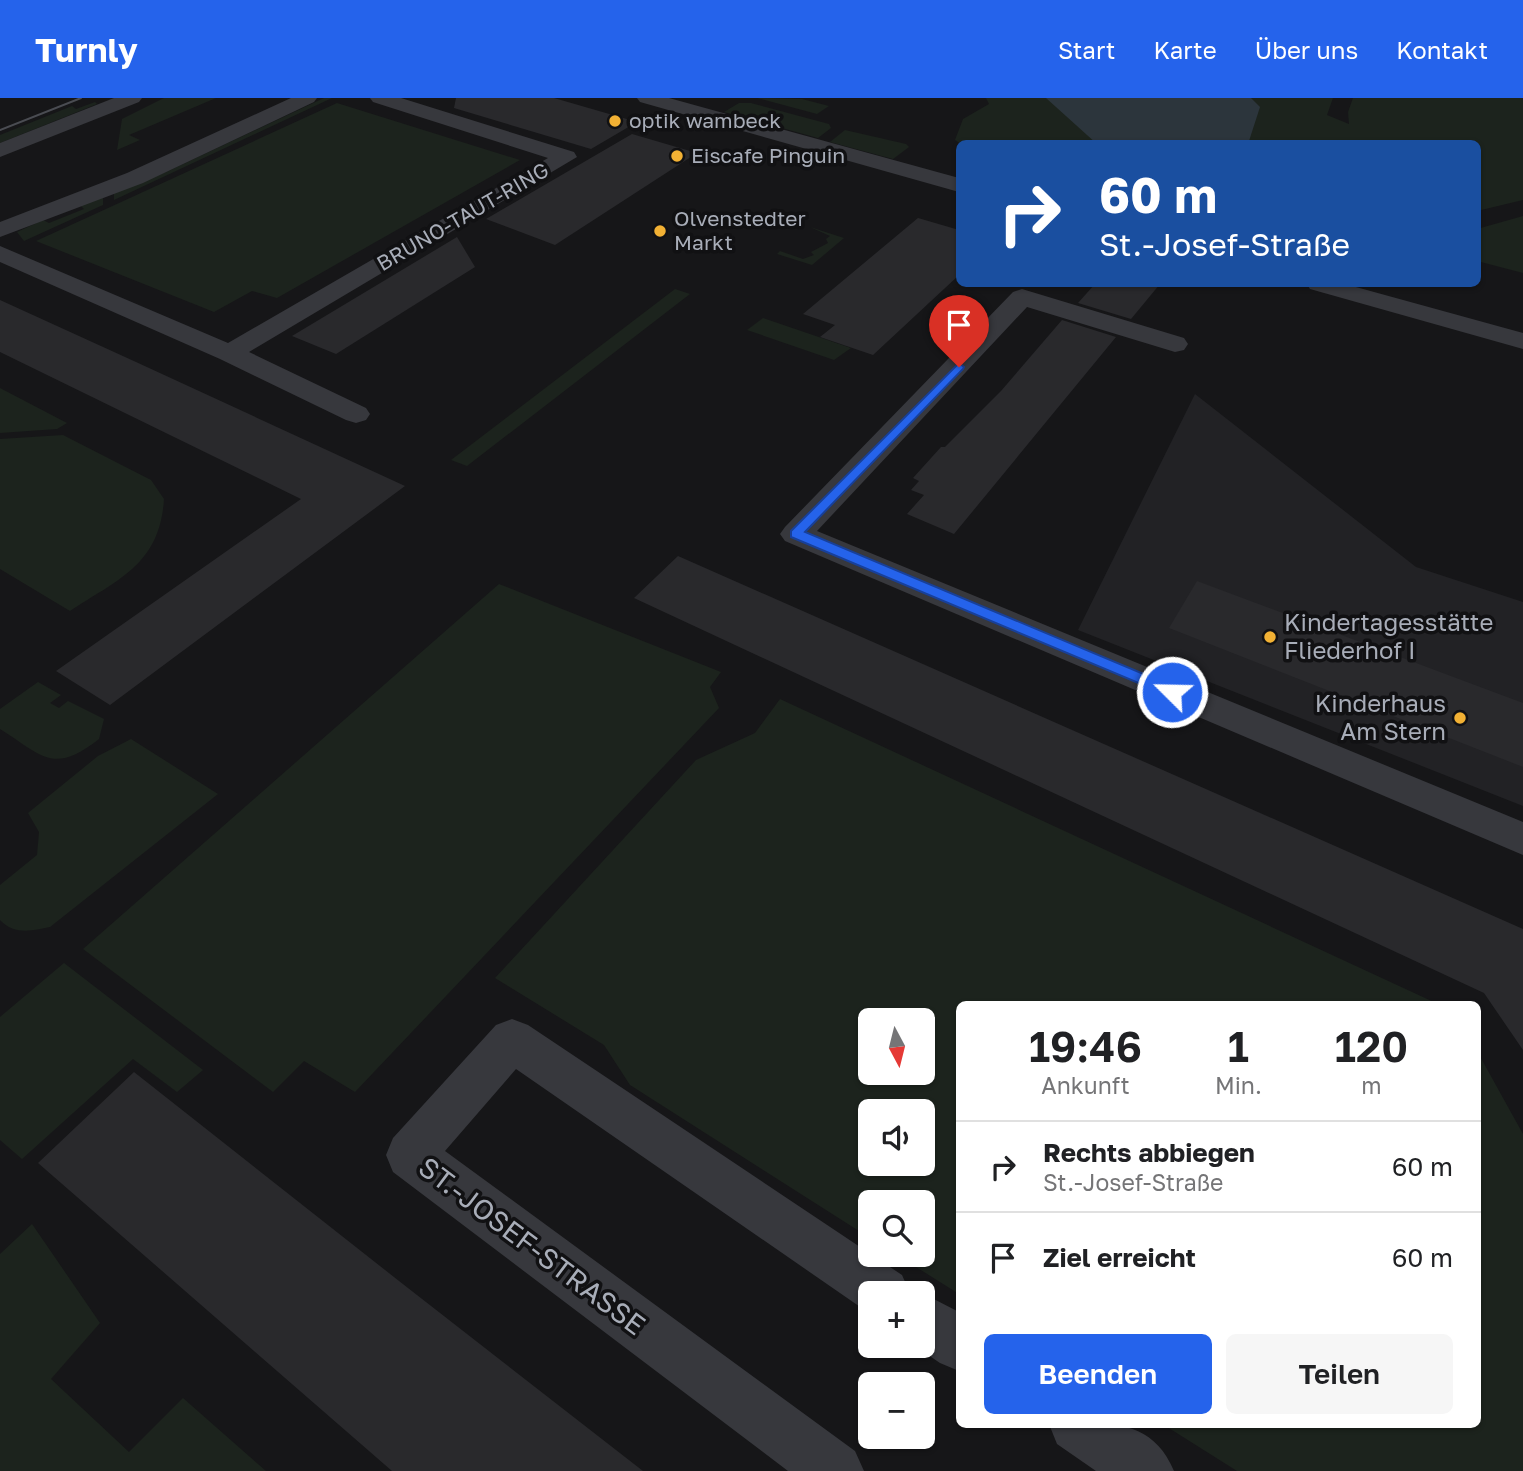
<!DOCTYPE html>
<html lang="de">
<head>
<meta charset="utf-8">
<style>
	body { margin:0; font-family:"Golos Text",sans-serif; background:#f6f6f6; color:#202124; height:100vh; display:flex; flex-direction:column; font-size:26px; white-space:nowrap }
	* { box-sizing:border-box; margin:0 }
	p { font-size:23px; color:#757577 }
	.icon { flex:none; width:38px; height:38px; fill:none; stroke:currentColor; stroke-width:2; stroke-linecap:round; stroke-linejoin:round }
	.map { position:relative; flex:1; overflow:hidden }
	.panel { position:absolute; left:956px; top:903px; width:525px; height:427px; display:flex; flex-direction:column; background:#fff; border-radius:10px; box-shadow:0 2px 5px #0004 }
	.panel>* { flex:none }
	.top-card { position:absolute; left:956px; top:42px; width:525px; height:147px; border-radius:10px; box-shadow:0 2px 5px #0004; background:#1a4fa0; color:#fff; overflow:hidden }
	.needle { width:46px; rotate:173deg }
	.tools { position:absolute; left:858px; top:910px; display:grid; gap:14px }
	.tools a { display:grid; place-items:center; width:77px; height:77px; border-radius:10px; background:#fff; box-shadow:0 2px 5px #0004; font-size:35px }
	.pin { position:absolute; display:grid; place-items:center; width:60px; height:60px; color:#fff; margin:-72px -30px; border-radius:50% 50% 50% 0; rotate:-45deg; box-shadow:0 0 7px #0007 }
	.pin .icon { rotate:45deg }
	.me { position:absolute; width:77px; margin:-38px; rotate:293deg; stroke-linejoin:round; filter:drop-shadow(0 0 5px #0008) }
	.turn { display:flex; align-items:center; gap:24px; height:147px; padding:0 28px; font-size:32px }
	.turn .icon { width:91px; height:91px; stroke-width:2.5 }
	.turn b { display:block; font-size:49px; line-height:60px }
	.eta { display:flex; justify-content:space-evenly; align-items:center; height:119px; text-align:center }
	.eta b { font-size:42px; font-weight:600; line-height:49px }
	.primary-button { display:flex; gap:14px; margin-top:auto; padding:14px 28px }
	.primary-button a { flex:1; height:80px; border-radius:10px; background:#2563eb; color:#fff; font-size:28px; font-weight:600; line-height:80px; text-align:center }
	.primary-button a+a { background:#f6f6f6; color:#202124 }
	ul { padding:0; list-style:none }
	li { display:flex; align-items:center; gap:21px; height:91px; padding:0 28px; border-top:2px solid #e0e0e0 }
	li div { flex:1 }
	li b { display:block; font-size:26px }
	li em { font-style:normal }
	header { display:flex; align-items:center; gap:42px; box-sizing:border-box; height:98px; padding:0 35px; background:#2563eb; color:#fff }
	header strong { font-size:33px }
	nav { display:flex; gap:38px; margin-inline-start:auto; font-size:24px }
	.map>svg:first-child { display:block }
	.built { fill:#222225 }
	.green { fill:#1c231d; fill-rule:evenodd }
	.water { fill:#2c353c }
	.building { fill:#29292c }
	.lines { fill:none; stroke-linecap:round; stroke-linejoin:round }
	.street { fill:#37383d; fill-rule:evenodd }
	.tram { stroke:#4a4c52; stroke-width:2 }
	.route { fill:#2563eb; stroke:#184099; stroke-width:2 }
	.poi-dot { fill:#f2b134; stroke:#111113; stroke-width:2.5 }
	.labels { text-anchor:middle; stroke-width:7; stroke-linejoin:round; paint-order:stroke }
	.far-poi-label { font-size:21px; fill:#a8adb8; stroke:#111113; text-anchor:start }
	.far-street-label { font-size:21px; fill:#a8adb8; stroke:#111113 }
	.poi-label { font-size:24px; fill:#a8adb8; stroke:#111113; text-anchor:start }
	.near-street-label { font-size:28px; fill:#a8adb8; stroke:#111113 }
</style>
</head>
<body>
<header>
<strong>Turnly</strong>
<nav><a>Start</a><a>Karte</a><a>Über uns</a><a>Kontakt</a></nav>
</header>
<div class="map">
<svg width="1523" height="1373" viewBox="0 0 1523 1373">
	<rect width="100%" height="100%" fill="#161618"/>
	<!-- built -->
	<path class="built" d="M1195,296L1416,469L1523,504V708L1078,532Z"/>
	<!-- green -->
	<g class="green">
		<path d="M164,0H216L129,37L140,42L117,52L122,21Z"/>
		<path d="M324,0H332L114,102V94L166,74Z"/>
		<path d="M757,0L802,1L829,8L817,16Z"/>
		<path d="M986,0H1333L1327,17L1349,26L1348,14L1353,0H1523V102L1477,113V46H961L955,42L963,21L989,6Z"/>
		<path d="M95,4L97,6L0,45V37L72,8L76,11Z"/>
		<path d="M337,5L520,62L277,200L252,193L214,214L36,143Z"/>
		<path d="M739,5H751L829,26L831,30L818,40L724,14Z"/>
		<path d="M845,32L906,46L909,49L893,61L830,44Z"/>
		<path d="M103,99V107L24,143L17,134L43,122L49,125L84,111L80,107Z"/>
		<path d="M1523,118V175L1477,163V131Z"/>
		<path d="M810,129L844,140L812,167L777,156L780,153L803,161L814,157L811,154L828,145L826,141L830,138Z"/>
		<path d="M675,191L690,196L467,368L451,362Z"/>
		<path d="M763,220L851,250L834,262L747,232Z"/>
		<path d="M0,290L67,325L57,331L0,335Z"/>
		<path d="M63,337L151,382L164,401C160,466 119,481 70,513L0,471V341Z"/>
		<path d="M499,486L721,574L710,589L719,610L355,994L304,963L273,994L83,851Z"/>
		<path d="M38,584L61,597L50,605L59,610L68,603L104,621L99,641C53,677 43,658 0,631V611Z"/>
		<path d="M780,601L1438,906H959V1196L897,1157H922V1104H870V1140L630,987L604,947L495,880L696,662L755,635ZM870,922H922V975H870ZM870,1013H922V1066H870Z"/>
		<path d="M131,641L218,696L50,829C32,833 14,837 0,822V787L37,757L39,734L28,715L98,658Z"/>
		<path d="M64,865L203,972L177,994L133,961L22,1061L0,1042V919Z"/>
		<path d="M1477,953L1523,1036V1373H1237L1164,1327L1477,1326Z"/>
		<path d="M32,1126L100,1225L51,1281L129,1354L183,1300L266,1373H0V1156Z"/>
	</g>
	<!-- water -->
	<path class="water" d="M1046,0H1251L1260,9L1249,43L1244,45L1097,46Z"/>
	<!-- building -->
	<g class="building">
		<path d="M456,0H554L637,24L591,51L454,10Z"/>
		<path d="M632,36L697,55L555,147L486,121Z"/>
		<path d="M918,120L959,132V177L873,257L820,239L835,227L803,216Z"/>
		<path d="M457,139L475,169L336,256L292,238Z"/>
		<path d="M1095,186H1160L1131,221L1078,205Z"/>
		<path d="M0,202L136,264L405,388L110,607L56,573L301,401L0,254Z"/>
		<path d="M1062,222L1116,239L954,436L907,416L924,397L911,392L919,383L913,380L941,349H945L1001,293Z"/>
		<path d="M678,458L1523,831V952L1484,895L634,500Z"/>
		<path d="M1197,483L1523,605V669L1169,530Z"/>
		<path d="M134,974L399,1183L643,1373H392L38,1065Z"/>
	</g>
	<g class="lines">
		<!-- street -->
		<g class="street">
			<path d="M114,0H142L139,4L0,59V45Z"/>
			<path d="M291,0H317L314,4L143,85L0,139V124L127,75Z"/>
			<path d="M370,0H401L574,54L577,59L249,254L366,310L370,316L366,322L356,325L346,322L220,261L0,164V148L228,245L548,60L373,4Z"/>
			<path d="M637,0H669L959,80V94L640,4Z"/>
			<path d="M1307,186H1345L1523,235V251L1310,191Z"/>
			<path d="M1022,191L1184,240L1188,246L1184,252L1175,254L1027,209L817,433L1523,724V757L785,443L780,436L785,429L1013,194Z"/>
			<path d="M512,921L528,927L902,1177L910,1195H870V1215L866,1213L516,971L445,1053L855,1353L864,1373H788L393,1074L386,1057L393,1040L496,927Z"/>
			<path d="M920,1195H922L959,1214V1273L940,1265L915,1248H922Z"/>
			<path d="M1049,1326C1101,1326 1150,1316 1174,1373H1096L1057,1346Z"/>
		</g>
		<!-- tram -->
		<path class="tram" d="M0,32L81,0"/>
	</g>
	<!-- route -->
	<path class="route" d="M959,265L964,269L963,271L805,434L1177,590V597H1167L791,439V433Z"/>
	<!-- markers -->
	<g class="poi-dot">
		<circle cx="615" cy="23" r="7"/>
		<circle cx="677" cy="58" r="7"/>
		<circle cx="660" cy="133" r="7"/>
		<circle cx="1270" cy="539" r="7"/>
		<circle cx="1460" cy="620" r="7"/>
	</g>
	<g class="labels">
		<!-- far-poi labels -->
		<g class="far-poi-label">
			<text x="629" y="30">optik wambeck</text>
			<text x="691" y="65">Eiscafe Pinguin</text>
			<text x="674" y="128">Olvenstedter<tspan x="674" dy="24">Markt</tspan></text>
		</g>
		<!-- far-street labels -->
		<g class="far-street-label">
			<text transform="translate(463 119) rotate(-30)" y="7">BRUNO-TAUT-RING</text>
		</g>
		<!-- poi labels -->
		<g class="poi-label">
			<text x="1284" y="533">Kindertagesstätte<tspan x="1284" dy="28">Fliederhof I</tspan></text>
			<text x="1446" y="614" text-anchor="end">Kinderhaus<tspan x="1446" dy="28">Am Stern</tspan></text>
		</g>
		<!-- near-street labels -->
		<g class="near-street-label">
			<text transform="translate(532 1148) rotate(37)" y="10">ST.-JOSEF-STRASSE</text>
		</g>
	</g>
</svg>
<div class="tools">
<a><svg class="needle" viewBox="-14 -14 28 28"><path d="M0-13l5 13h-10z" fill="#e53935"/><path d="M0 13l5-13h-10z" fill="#757577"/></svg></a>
<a><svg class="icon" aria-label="sound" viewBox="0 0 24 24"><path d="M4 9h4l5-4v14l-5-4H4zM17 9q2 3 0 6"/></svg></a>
<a><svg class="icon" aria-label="search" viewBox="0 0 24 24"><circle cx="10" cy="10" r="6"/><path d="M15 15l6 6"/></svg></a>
<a>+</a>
<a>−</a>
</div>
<div class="pin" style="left:959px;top:269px;background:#d93025"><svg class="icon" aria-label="arrive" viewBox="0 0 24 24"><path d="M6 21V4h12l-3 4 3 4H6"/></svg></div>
<svg class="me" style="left:1172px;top:594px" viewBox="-20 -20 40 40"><circle r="17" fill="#2563eb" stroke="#fff" stroke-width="3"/><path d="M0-11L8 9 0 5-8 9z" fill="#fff"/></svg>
<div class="top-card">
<div class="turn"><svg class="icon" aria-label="right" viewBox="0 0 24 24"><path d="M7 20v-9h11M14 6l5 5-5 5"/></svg><div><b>60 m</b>St.-Josef-Straße</div></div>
</div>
<section class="panel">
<div class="eta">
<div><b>19:46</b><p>Ankunft</p></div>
<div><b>1</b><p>Min.</p></div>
<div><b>120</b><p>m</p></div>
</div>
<ul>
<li><svg class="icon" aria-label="right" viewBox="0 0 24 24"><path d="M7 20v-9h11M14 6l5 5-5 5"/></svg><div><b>Rechts abbiegen</b><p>St.-Josef-Straße</p></div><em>60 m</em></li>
<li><svg class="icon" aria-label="arrive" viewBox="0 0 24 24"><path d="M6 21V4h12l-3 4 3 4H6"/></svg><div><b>Ziel erreicht</b></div><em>60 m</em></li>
</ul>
<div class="primary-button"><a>Beenden</a><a>Teilen</a></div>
</section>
</div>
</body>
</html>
